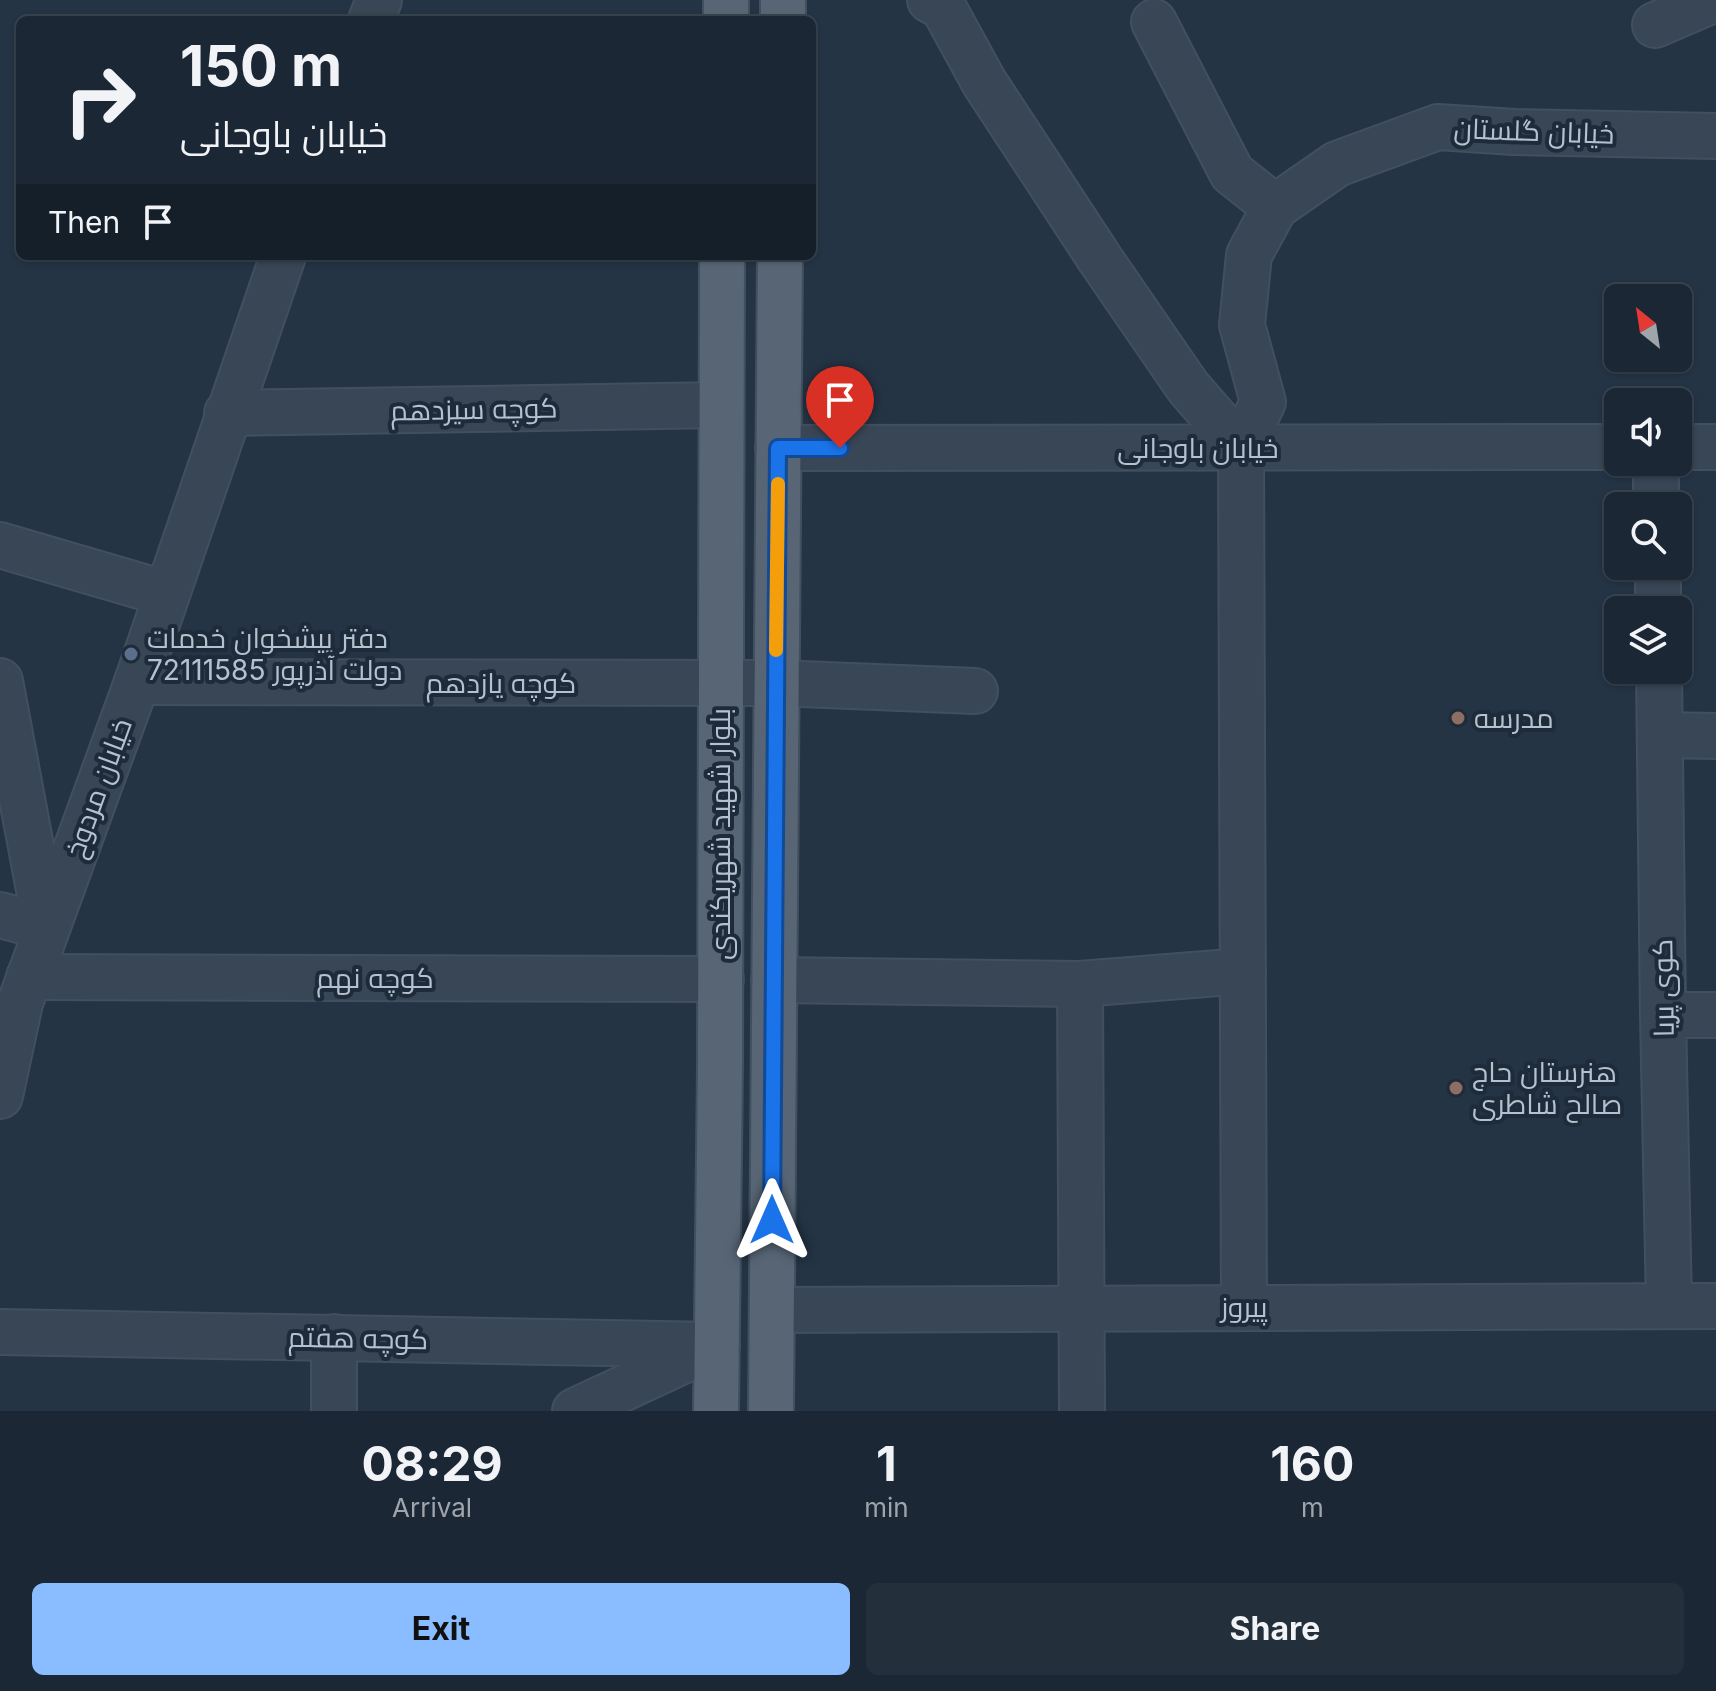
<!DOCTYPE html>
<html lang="en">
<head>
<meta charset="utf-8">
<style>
	body { margin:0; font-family:Inter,Cairo,sans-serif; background:#242f3c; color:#f1f3f6; height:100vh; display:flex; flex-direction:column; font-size:30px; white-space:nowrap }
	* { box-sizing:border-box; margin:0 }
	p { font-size:26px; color:#a0a5ac }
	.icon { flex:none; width:44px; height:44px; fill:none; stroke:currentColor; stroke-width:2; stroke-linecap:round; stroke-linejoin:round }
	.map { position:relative; height:1411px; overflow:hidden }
	.panel { display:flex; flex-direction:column; background:#1b2734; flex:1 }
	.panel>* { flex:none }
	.guide { position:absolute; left:16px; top:16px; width:800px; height:244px; border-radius:12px; box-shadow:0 2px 6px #0004,0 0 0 2px #39444f; background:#1b2734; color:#f1f3f6; overflow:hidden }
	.needle { width:52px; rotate:330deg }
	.controls { position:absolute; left:1604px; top:284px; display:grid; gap:16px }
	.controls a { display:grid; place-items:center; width:88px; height:88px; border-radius:12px; background:#1b2734; box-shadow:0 2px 6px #0004,0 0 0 2px #39444f; font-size:40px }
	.pin { position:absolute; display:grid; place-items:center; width:68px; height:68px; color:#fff; margin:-82px -34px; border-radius:50% 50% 50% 0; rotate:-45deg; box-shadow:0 0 8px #0007 }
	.pin .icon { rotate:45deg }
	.me { position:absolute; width:88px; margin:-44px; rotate:0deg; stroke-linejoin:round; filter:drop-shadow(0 0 6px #0008) }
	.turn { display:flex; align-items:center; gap:28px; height:168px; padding:0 32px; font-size:36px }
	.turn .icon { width:104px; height:104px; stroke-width:2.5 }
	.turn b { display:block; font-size:56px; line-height:68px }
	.then { display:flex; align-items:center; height:76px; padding:0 32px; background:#0003; gap:16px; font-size:30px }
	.eta { display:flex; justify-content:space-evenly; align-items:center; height:136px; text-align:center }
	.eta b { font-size:48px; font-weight:700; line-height:56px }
	.action { display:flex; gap:16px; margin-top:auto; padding:16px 32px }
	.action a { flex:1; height:92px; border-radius:12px; background:#8abdff; color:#111; font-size:32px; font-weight:700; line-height:92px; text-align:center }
	.action a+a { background:#242f3c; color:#f1f3f6 }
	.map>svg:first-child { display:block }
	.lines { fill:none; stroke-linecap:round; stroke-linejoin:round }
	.minor-casing { stroke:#424f5e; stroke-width:48 }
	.major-casing { stroke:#424f5e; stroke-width:48 }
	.minor { stroke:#394655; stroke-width:44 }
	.major { stroke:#576575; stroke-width:44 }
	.route-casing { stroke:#114b97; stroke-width:20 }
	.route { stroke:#1a73e8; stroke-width:14 }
	.slow { stroke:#f59e0b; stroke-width:14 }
	.service-dot { fill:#5c6f8a; stroke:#1d2b3a; stroke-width:3 }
	.education-dot { fill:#8d6e63; stroke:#1d2b3a; stroke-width:3 }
	.labels { text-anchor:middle; stroke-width:8; stroke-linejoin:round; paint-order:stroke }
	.street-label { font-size:28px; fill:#b6c1ce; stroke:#1d2b3a }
	.poi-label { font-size:28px; fill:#b6c1ce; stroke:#1d2b3a; text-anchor:start }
</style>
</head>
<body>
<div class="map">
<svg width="1716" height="1411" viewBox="0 0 1716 1411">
	<rect width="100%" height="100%" fill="#243445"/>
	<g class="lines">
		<defs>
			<g id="minor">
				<path d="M930,0L943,7L984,82L1100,259L1188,387L1241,448L1244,1307"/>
				<path d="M371,20L379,0"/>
				<path d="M1154,22L1232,173L1275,207"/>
				<path d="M1655,25L1713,0"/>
				<path d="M227,413L721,405"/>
				<path d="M1678,447H1716"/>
				<path d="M778,448L1618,447"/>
				<path d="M1241,448L1263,402L1242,325L1249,255L1275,207L1337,164L1438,127L1514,132L1716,136"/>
				<path d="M1656,462V506"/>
				<path d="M0,545L167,594"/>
				<path d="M1658,566V610"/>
				<path d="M1659,670L1663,1015L1669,1306"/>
				<path d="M0,681L46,927L0,915"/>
				<path d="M137,682L776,683L975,691"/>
				<path d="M1661,735L1716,736"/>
				<path d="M29,977L721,979"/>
				<path d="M774,980L1080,984L1082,1411"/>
				<path d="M1080,984L1243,971"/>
				<path d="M1663,1015H1716"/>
				<path d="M0,1096L20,1003L137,682L283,256"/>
				<path d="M772,1310L1716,1306"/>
				<path d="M0,1332L717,1345"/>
				<path d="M334,1337V1411"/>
				<path d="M575,1411L708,1349"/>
			</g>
			<g id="major">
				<path d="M726,20V0"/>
				<path d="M783,20V0"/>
				<path d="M716,1411L720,1066L722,256"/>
				<path d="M771,1411L780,256"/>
			</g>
		</defs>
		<!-- minor casing -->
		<use href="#minor" class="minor-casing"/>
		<!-- major casing -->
		<use href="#major" class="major-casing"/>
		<!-- minor -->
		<use href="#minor" class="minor"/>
		<!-- major -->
		<use href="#major" class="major"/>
	</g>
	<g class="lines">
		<defs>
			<path id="route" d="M772,1220L778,448H840"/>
		</defs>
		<!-- route casing -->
		<use href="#route" class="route-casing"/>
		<!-- route -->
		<use href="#route" class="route"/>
		<!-- slow -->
		<path class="slow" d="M776,650L778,484"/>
	</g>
	<!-- markers -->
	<circle class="service-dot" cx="131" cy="654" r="8"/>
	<g class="education-dot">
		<circle cx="1458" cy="718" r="8"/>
		<circle cx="1456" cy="1088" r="8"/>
	</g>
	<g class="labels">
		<!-- street labels -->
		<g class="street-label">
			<text transform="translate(1534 131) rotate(2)" y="10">خیابان گلستان</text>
			<text transform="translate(474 409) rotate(-1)" y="10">کوچه سیزدهم</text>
			<text x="1198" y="458">خیابان باوجانی</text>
			<text x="501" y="693">کوچه یازدهم</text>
			<text transform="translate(98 788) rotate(-70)" y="10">خیابان مردوخ</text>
			<text transform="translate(720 834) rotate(-90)" y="10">بلوار شهید شهریکندی</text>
			<text x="375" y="988">کوچه نهم</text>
			<text transform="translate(1663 988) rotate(-91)" y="10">کوی پریا</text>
			<text x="1244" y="1317">پیروز</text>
			<text transform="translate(358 1338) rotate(1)" y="10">کوچه هفتم</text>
		</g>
		<!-- poi labels -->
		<g class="poi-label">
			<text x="147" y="648">دفتر پیشخوان خدمات<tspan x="147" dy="32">دولت آذرپور 72111585</tspan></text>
			<text x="1474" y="728">مدرسه</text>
			<text x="1472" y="1082">هنرستان حاج<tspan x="1472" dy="32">صالح شاطری</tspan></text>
		</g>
	</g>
</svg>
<div class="controls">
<a><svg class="needle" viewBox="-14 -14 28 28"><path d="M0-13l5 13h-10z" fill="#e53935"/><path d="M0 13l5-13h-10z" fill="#a0a5ac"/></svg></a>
<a><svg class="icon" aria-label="sound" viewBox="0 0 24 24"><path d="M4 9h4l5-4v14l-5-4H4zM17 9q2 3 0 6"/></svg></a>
<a><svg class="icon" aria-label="search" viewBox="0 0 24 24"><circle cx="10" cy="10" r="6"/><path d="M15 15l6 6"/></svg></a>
<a><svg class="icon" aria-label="layers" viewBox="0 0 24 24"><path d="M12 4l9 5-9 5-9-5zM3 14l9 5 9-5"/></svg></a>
</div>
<div class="pin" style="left:840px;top:448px;background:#d93025"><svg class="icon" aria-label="arrive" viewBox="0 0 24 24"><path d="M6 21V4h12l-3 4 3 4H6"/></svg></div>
<svg class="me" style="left:772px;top:1220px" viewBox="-20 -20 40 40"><path d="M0-17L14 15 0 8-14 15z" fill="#1a73e8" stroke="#fff" stroke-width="4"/></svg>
<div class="guide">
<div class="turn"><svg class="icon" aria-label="right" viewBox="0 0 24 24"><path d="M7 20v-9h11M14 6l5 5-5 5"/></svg><div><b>150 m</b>خیابان باوجانی</div></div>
<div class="then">Then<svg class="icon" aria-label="arrive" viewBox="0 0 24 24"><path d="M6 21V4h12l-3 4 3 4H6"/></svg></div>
</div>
</div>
<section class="panel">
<div class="eta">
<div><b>08:29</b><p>Arrival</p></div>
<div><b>1</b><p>min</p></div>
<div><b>160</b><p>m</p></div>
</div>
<div class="action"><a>Exit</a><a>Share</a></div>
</section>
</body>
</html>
